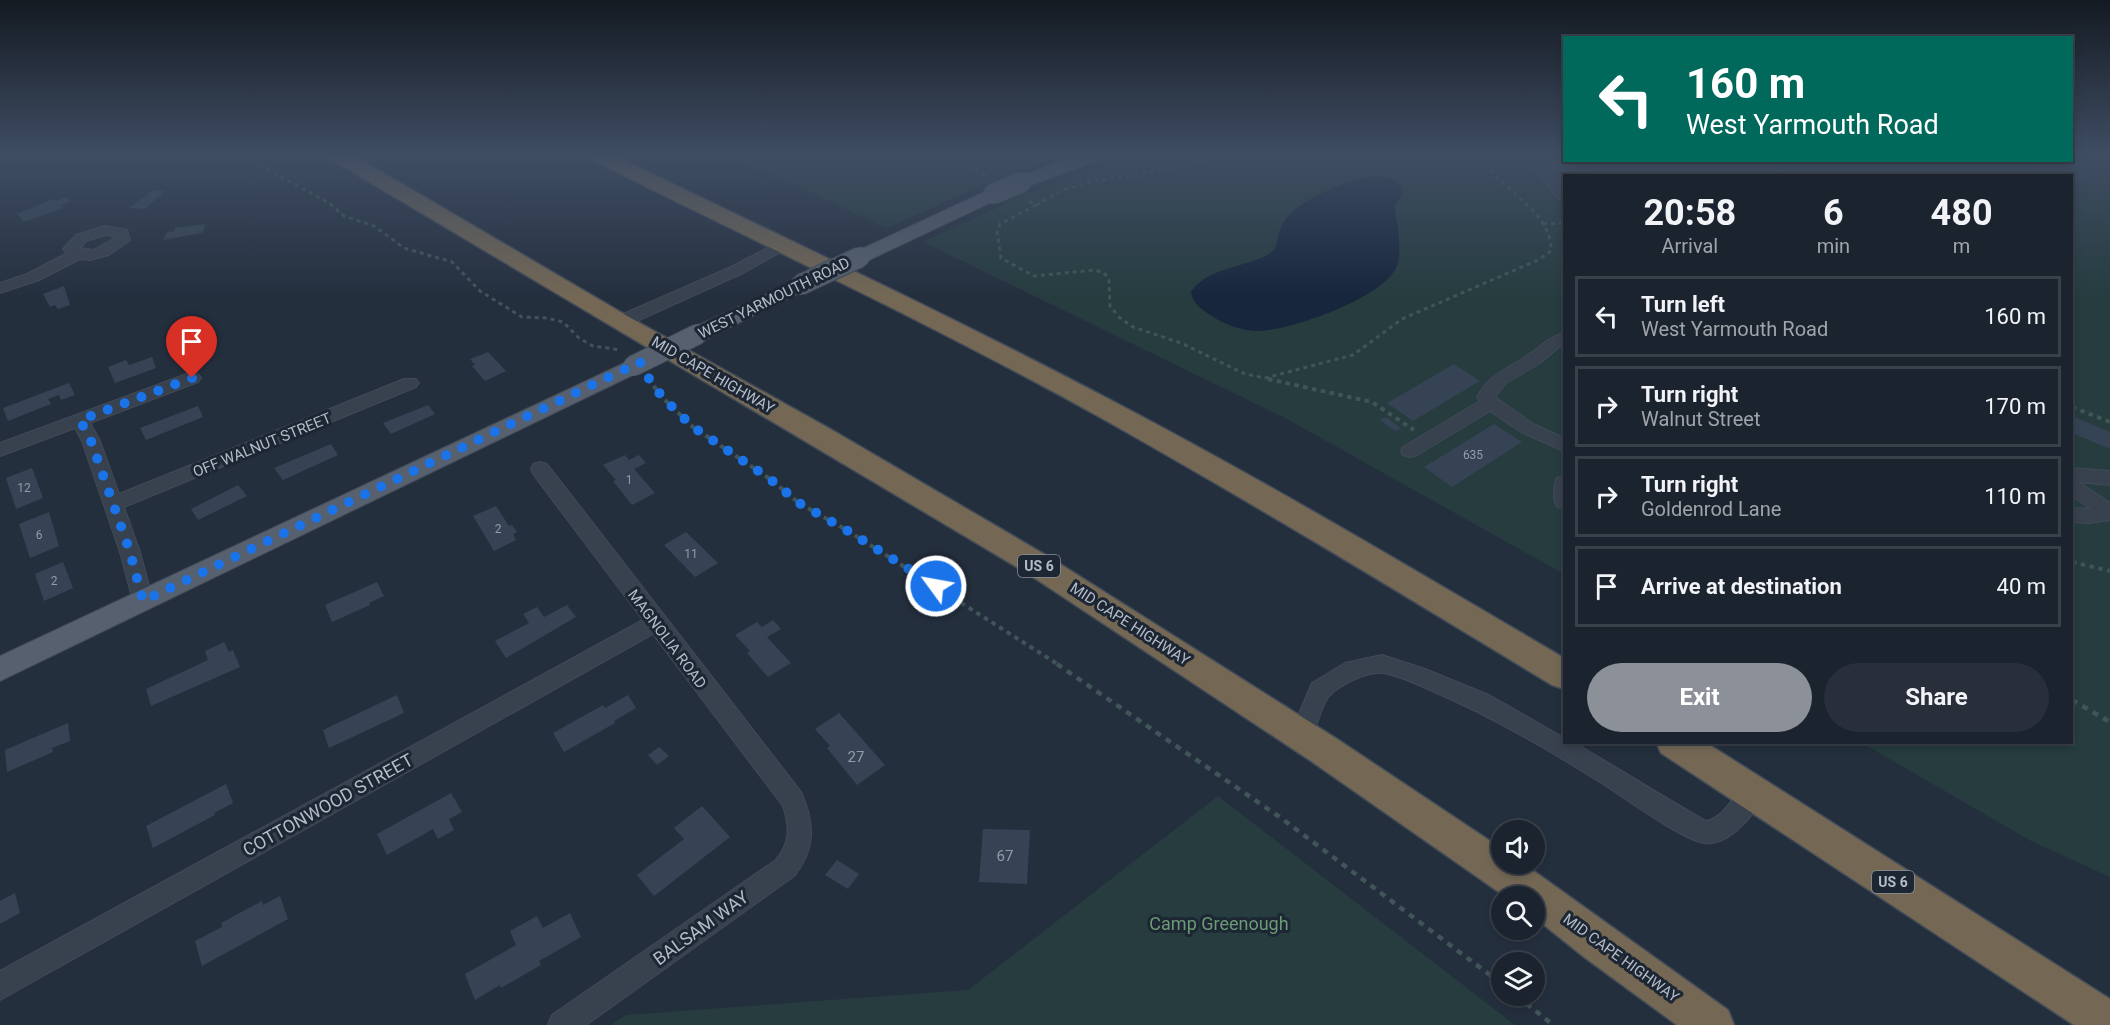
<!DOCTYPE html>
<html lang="en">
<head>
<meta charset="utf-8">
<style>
	body { margin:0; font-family:Roboto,sans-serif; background:#282f3a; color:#f1f3f6; height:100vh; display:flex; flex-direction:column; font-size:22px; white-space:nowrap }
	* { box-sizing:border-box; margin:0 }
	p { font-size:20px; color:#a0a4aa }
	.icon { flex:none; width:33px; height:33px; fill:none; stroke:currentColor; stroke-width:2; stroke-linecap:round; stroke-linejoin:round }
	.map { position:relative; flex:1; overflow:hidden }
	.details { position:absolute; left:1563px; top:174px; width:510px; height:570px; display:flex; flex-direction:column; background:#1b232e; border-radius:0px; box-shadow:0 3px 9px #0003,0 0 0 2px #39404a }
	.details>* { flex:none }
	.guide { position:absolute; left:1563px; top:36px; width:510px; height:126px; border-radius:0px; box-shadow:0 3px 9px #0003,0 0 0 2px #39404a; background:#00695c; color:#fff; overflow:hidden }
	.tools { position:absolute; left:1491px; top:820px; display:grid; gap:12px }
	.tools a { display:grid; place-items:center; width:54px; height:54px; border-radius:50%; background:#1b232e; box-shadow:0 3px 9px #0003,0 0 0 2px #39404a; font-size:30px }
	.pin { position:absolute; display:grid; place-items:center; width:51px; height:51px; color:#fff; margin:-62px -26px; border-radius:50% 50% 50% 0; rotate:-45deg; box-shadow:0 0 6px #0007 }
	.pin .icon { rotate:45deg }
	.me { position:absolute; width:66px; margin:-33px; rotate:302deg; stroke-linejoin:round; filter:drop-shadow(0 0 4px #0008) }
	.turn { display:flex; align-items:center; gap:21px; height:126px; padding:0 24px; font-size:27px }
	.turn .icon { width:78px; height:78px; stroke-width:2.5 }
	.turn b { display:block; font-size:42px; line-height:51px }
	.eta { display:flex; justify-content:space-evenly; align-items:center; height:102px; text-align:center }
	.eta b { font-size:36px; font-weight:700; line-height:42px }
	.button { display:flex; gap:12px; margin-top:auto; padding:12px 24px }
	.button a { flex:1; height:69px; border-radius:36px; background:#8c9099; color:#fff; font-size:24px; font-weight:700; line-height:69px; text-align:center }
	.button a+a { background:#282f3a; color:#f1f3f6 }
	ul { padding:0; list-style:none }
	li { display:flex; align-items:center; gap:18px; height:81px; margin:0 12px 9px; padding:0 12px; border:3px solid #39404a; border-radius:0px }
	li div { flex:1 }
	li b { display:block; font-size:22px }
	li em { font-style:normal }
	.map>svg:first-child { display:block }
	.green { fill:#263c3f }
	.water { fill:#17263c }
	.building { fill:#364354 }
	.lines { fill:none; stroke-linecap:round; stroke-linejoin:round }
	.minor-casing { stroke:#414a57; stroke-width:2 }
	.major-casing { stroke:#414a57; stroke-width:2 }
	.highway-casing { stroke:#434c59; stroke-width:3 }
	.path-far2 { stroke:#3f5557; stroke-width:3; stroke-dasharray:4 4; stroke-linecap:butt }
	.path-far1 { stroke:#3f5557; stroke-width:4; stroke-dasharray:4.5 4.5; stroke-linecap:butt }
	.path { stroke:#3f5557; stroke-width:4.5; stroke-dasharray:6 6; stroke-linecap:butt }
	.minor { fill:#38414e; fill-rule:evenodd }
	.major { fill:#56606e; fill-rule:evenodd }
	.highway { fill:#746855; fill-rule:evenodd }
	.major-bridge-casing { stroke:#414a57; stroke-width:22; stroke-linecap:butt }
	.major-bridge { stroke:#56606e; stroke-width:20 }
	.route { stroke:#1a73e8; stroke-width:10; stroke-dasharray:0 18 }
	.labels { text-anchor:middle; stroke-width:6; stroke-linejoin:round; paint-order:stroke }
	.number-label { font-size:12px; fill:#929caa }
	.shield { fill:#1d2633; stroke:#878f9c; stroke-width:1.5 }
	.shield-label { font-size:14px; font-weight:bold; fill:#b4bcc9 }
	.street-label { font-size:15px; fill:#b4bcc9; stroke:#1d2633 }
	.near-number-label { font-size:15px; fill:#929caa }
	.near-street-label { font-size:18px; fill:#b4bcc9; stroke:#1d2633 }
	.near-park-label { font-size:18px; fill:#6b9a76; stroke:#1d2633 }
</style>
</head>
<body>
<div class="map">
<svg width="2110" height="1025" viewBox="0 0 2110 1025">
	<rect width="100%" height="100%" fill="#242f3e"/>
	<!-- green -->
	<g class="green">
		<path d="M725,154H1065L1003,177L1030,193L1135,154H1564V160H2072V154H2110V877L2031,841L1862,743L2072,742V176H1564V574L1285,418L923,242L1010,202L983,185L887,228Z"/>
		<path d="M1218,796L1515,1025H611L626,1015L968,990Z"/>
	</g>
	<!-- water -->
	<path class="water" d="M1370,176C1387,176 1402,177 1402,196L1395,205C1396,224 1404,251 1396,268C1382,298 1290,331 1258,331C1242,331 1223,324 1210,315C1201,308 1193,304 1191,292C1207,267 1245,268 1269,254C1280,247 1276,236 1282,225C1295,200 1343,183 1370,176Z"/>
	<!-- building -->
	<g class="building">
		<path d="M153,190L165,191L145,209L129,208Z"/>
		<path d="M66,197L70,202L61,205L64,208L24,222L17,214L53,199L55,201Z"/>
		<path d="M206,224L202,233L163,240L167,232L174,231L175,228Z"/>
		<path d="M64,286L70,305L58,309L55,305L50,307L43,294Z"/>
		<path d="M488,352L506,371L485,381L472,366L475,365L470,359Z"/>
		<path d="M152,357L156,368L115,383L108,367L126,360L129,365Z"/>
		<path d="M1454,364L1480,381L1413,421L1387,403Z"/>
		<path d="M69,383L75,395L61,400L59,395L48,399L51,404L8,421L3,408Z"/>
		<path d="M428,405L435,414L391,434L383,423Z"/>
		<path d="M198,406L203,417L146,440L140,428Z"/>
		<path d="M2072,416L2110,432V449L2072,433Z"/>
		<path d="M1386,417L1401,428L1395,431L1380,420Z"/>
		<path d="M1494,424L1522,442L1452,487L1424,467Z"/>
		<path d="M331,444L338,455L283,480L274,468Z"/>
		<path d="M625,455L629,460L639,455L646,463L634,469L655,493L632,505L613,481L616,480L603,465Z"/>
		<path d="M32,468L43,498L16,509L6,478Z"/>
		<path d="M238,485L247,496L198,520L191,509Z"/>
		<path d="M496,506L509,526L512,525L517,532L513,534L516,540L494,551L473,516Z"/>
		<path d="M49,512L59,546L30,558L19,524Z"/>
		<path d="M686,532L718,563L695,577L664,545Z"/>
		<path d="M63,562L73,588L44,601L35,574Z"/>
		<path d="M377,582L384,596L369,603L370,605L332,622L325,605Z"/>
		<path d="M567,605L576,617L506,658L495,641L529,623L523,614L537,607L544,617Z"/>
		<path d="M773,620L781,629L767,637L791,663L768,677L747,653L750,651L735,635L757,622L762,627Z"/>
		<path d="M224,642L229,652L233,650L240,667L151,706L146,689L208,660L205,651Z"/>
		<path d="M397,695L404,713L329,748L323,730Z"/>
		<path d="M628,695L636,708L614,721L615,723L564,752L553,733L603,705L605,708Z"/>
		<path d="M839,713L885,765L857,785L827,748L830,746L815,729Z"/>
		<path d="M68,723L70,741L52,748L53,752L7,772L5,750Z"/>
		<path d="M659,747L669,756L657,765L648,755Z"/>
		<path d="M226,784L233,803L214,813L215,815L153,848L146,826Z"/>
		<path d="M451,793L462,812L449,819L454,830L438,839L433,829L387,855L377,834Z"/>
		<path d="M702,806L730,837L654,896L637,875L684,839L674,828Z"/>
		<path d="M983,829L1030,830L1027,884L979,882Z"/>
		<path d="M837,860L859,874L848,889L825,875Z"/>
		<path d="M15,893L20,913L0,924V901Z"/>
		<path d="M280,896L288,919L202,966L195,941L222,927L221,923L262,901L263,905Z"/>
		<path d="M570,913L581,937L539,961L541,965L501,988L500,985L475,1000L465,974L516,945L510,931L537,916L543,928Z"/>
	</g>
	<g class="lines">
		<defs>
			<g id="minor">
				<path d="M1521,154H1535C1544,163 1573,161 1588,176C1571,176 1563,170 1547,167L1564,188V200L1559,199Z"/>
				<path d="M104,226L127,230L130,240L109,255L90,260L80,259L39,280L0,293V283L27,274L67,253L63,249L76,235ZM105,235L114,236V239L94,250L80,248L86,241Z"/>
				<path d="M781,241L789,246L786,249L743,273L626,326L620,327L612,322L614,318L731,267Z"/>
				<path d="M1564,333V343L1540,363L1506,383L1495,397L1533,424L1564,438V451L1521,432L1490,411L1417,455L1410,457L1403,455L1401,451L1403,447L1480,401L1477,397C1489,374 1508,369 1528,355C1541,347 1548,337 1564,333Z"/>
				<path d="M192,372L198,374L201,378L198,382L90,423L100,441L119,494L404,379H416L419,383L416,387L124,507L140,552L153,601L150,607L143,609L136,607L133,601L120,552L82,441L75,428L0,456V443Z"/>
				<path d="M540,462L547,464L801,792C815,824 816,849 794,876L586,1025H548L552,1015L776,860C790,843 790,827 783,806L653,634L0,1000V971L643,620L533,474L531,469L533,464Z"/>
				<path d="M2072,468L2110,471V485L2078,482L2110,503V520L2089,523L2072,522V508L2091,509L2072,496Z"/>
				<path d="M1564,476V509L1557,507C1553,499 1553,486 1557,478Z"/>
				<path d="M1382,655L1425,669L1491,696L1564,738V742H1573C1618,768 1661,796 1706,821C1727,817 1734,789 1753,782L1761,785L1765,793C1756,813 1730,846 1705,843C1684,841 1626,799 1606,786C1550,750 1491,716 1430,690C1416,684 1398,675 1383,673C1368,671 1339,685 1329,696C1321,705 1316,730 1310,742L1302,745L1294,742L1290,735L1312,683L1345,663Z"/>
			</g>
			<g id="major">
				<path d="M1082,154H1107L1104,158L1029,186H1015L1013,182L1015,178Z"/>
				<path d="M993,188L1000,190L1002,194L1000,198L867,261H853L850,257L853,253Z"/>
				<path d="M800,279L807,281L810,285L807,289L706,339L698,341L690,339L687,334L690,329Z"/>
				<path d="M633,359L641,361L644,366L641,371L0,681V656Z"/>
			</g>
			<g id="highway">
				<path d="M325,154H351L629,317L832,430L1049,557L1337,739L1502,849V864H1524L1728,1010L1734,1025H1677L1584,957L1534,917V897H1506L1311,761L1027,573L329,158Z"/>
				<path d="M584,154H611C782,237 954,317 1122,406C1272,485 1418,572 1564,658V689L1552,685C1404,595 1256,505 1105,420C936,326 761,244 588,158Z"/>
				<path d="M1656,742H1705L2110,999V1025H2074L1661,753Z"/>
			</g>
		</defs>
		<!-- minor casing -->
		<use href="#minor" class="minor-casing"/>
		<!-- major casing -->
		<use href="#major" class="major-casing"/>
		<!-- highway casing -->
		<use href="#highway" class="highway-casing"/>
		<!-- path-far2 -->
		<g class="path-far2">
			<path d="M248,154L270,171L329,203L344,216L374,226L404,248L452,262L480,291L522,317L547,318L563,322L579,338L593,346L621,350"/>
			<path d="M881,154H891"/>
			<path d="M906,154L957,160L987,176"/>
			<path d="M1029,201L1036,205L1063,190L1093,181L1132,176L1235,154"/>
			<path d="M1036,205L1000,224L997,232L1001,258L1034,276L1095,270L1104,273L1109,279L1110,306L1120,318L1133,327L1181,343L1245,374L1265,378L1353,355L1402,319L1538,260L1551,251C1552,218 1517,198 1497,177C1490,170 1485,162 1480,154"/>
			<path d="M1543,224L1564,223"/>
			<path d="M648,378L650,380"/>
			<path d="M1268,379L1273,380"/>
		</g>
		<!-- path-far1 -->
		<g class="path-far1">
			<path d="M648,379L663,398L693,427L770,479L799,503L848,531L1059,665"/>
			<path d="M1268,379L1372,402L1414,430"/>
			<path d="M2072,407L2110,422"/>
			<path d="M2072,562L2110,571"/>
		</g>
		<!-- path -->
		<g class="path">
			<path d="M1057,664L1281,818L1502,984"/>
			<path d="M2072,700L2110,722"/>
			<path d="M1517,996L1553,1025"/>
		</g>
		<!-- minor -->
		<use href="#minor" class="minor"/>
		<!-- major -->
		<use href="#major" class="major"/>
		<!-- highway -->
		<use href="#highway" class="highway"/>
		<defs>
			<g id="major-bridge">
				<path d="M993,194L1022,182"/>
				<path d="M800,285L860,257"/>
				<path d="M633,366L698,334"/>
			</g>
		</defs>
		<!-- major-bridge casing -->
		<use href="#major-bridge" class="major-bridge-casing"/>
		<!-- major-bridge -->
		<use href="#major-bridge" class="major-bridge"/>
	</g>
	<!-- sky -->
	<linearGradient id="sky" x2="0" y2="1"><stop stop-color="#141a22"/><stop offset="0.52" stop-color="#3f4d63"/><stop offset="1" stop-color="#3f4d63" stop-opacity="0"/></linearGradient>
	<rect width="2110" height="297" fill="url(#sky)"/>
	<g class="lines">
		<!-- route -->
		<path class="route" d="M192,378L80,420L91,441L130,552L143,601L640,362L647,376L663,398L693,427L770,479L799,503L848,531L936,586"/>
	</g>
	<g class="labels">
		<!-- number labels -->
		<g class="number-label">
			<text x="1473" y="459">635</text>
			<text x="629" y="484">1</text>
			<text x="24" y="492">12</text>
			<text x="498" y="533">2</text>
			<text x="39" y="539">6</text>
			<text x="691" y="558">11</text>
			<text x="54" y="585">2</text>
		</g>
		<!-- shield labels -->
		<g class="shield">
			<rect x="1018" y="555" width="42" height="22" rx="4.5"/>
			<rect x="1872" y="871" width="42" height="22" rx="4.5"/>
		</g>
		<g class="shield-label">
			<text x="1039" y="571">US 6</text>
			<text x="1893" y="887">US 6</text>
		</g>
		<!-- street labels -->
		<g class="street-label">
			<text transform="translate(774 298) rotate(-26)" y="5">WEST YARMOUTH ROAD</text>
			<text transform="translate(713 375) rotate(30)" y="5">MID CAPE HIGHWAY</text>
			<text transform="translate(262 445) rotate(-22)" y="5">OFF WALNUT STREET</text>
			<text transform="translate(1130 624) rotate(33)" y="5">MID CAPE HIGHWAY</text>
			<text transform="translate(667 639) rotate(53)" y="5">MAGNOLIA ROAD</text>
			<text transform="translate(1621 958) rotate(36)" y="5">MID CAPE HIGHWAY</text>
		</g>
		<!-- near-number labels -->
		<g class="near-number-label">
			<text x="856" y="762">27</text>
			<text x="1005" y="861">67</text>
		</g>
		<!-- near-street labels -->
		<g class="near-street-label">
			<text transform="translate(328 805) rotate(-29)" y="6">COTTONWOOD STREET</text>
			<text transform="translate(701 928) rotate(-36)" y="6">BALSAM WAY</text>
		</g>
		<!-- near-park labels -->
		<g class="near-park-label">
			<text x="1219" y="930">Camp Greenough</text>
		</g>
	</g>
</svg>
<div class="tools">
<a><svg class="icon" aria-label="sound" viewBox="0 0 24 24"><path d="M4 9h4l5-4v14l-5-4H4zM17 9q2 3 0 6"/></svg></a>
<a><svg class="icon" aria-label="search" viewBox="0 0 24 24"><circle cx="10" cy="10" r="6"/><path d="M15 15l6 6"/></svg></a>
<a><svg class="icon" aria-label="layers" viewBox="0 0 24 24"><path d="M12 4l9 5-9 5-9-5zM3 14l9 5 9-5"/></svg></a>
</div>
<div class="pin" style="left:192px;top:378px;background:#d93025"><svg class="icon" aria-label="arrive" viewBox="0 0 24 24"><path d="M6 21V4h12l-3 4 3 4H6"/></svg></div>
<svg class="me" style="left:936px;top:586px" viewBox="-20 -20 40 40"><circle r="17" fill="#1a73e8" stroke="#fff" stroke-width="3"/><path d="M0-11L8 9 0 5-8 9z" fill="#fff"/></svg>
<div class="guide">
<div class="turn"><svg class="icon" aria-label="left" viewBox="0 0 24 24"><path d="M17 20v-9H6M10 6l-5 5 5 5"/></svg><div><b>160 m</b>West Yarmouth Road</div></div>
</div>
<section class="details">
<div class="eta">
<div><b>20:58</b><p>Arrival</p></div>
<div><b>6</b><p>min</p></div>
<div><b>480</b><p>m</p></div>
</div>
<ul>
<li><svg class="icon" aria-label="left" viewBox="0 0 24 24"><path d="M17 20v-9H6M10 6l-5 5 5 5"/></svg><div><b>Turn left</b><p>West Yarmouth Road</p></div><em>160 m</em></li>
<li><svg class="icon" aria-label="right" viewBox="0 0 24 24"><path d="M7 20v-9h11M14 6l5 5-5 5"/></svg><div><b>Turn right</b><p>Walnut Street</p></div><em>170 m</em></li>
<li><svg class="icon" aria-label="right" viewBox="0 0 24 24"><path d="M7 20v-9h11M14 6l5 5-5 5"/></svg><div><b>Turn right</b><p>Goldenrod Lane</p></div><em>110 m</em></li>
<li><svg class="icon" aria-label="arrive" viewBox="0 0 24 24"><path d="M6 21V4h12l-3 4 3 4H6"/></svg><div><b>Arrive at destination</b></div><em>40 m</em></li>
</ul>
<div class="button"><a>Exit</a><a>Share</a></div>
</section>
</div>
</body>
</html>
